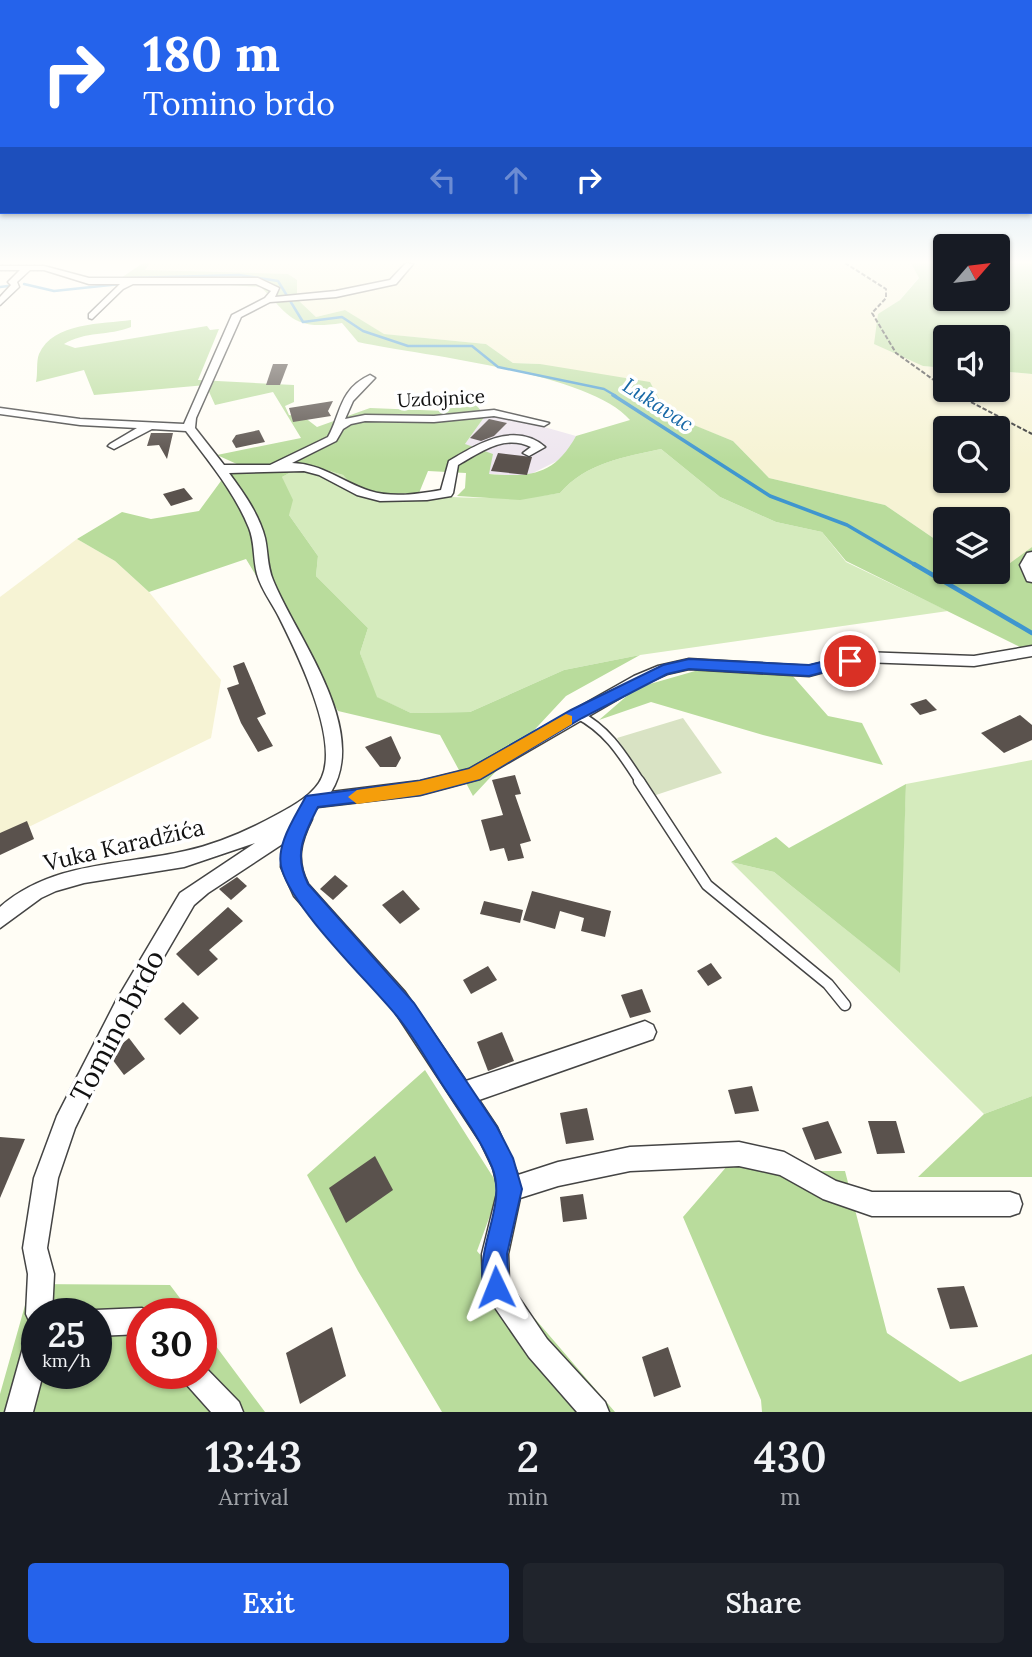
<!DOCTYPE html>
<html lang="en">
<head>
<meta charset="utf-8">
<style>
	body { margin:0; font-family:Lora,serif; background:#20242c; color:#f1f3f6; height:100vh; display:flex; flex-direction:column; font-size:26px; white-space:nowrap }
	* { box-sizing:border-box; margin:0 }
	p { font-size:23px; color:#9ea1a6 }
	.icon { flex:none; width:38px; height:38px; fill:none; stroke:currentColor; stroke-width:2; stroke-linecap:round; stroke-linejoin:round }
	.map { position:relative; height:1412px; overflow:hidden }
	.details { display:flex; flex-direction:column; background:#171b24; flex:1 }
	.details>* { flex:none }
	.banner { position:absolute; left:0px; top:0px; width:1032px; height:214px; box-shadow:0 2px 5px #0004; background:#2563eb; color:#fff; overflow:hidden }
	.needle { width:46px; rotate:62deg }
	.tools { position:absolute; left:933px; top:234px; display:grid; gap:14px }
	.tools a { display:grid; place-items:center; width:77px; height:77px; border-radius:7px; background:#171b24; box-shadow:0 2px 5px #0004; font-size:35px }
	.speed { position:absolute; left:21px; top:1298px; display:flex; gap:14px; font-size:35px; font-weight:700; text-align:center }
	.speed>* { display:grid; place-content:center; width:91px; height:91px; border-radius:50%; background:#171b24; box-shadow:0 2px 5px #0004; line-height:1 }
	.speed small { font-size:18px; font-weight:400 }
	.speed .limit { border:10px solid #d22; background:#fff; color:#111 }
	.pin { position:absolute; display:grid; place-items:center; width:60px; height:60px; color:#fff; margin:-30px; border:4px solid #fff; border-radius:50%; box-shadow:0 2px 7px #0007 }
	.me { position:absolute; width:77px; margin:-38px; rotate:358deg; stroke-linejoin:round; filter:drop-shadow(0 0 5px #0008) }
	.turn { display:flex; align-items:center; gap:24px; height:147px; padding:0 28px; font-size:32px }
	.turn .icon { width:91px; height:91px; stroke-width:2.5 }
	.turn b { display:block; font-size:49px; line-height:60px }
	.lanes { display:flex; align-items:center; height:66px; padding:0 28px; background:#0003; justify-content:center; gap:35px; direction:ltr }
	.lanes .off { opacity:.35 }
	.eta { display:flex; justify-content:space-evenly; align-items:center; height:119px; text-align:center }
	.eta b { font-size:42px; font-weight:600; line-height:49px }
	.action { display:flex; gap:14px; margin-top:auto; padding:14px 28px }
	.action a { flex:1; height:80px; border-radius:7px; background:#2563eb; color:#fff; font-size:28px; font-weight:600; line-height:80px; text-align:center }
	.action a+a { background:#20242c; color:#f1f3f6 }
	.map>svg:first-child { display:block }
	.industrial { fill:#eee6ef }
	.farmland { fill:#f6f3d4; fill-rule:evenodd }
	.green { fill:#d5ebbd }
	.forest { fill:#b9dc9c; fill-rule:evenodd }
	.cemetery { fill:#d9e3c4 }
	.lines { fill:none; stroke-linecap:round; stroke-linejoin:round }
	.stream-far2 { stroke:#3f96cf; stroke-width:2.5 }
	.stream-far1 { stroke:#3f96cf; stroke-width:3.5 }
	.stream { stroke:#3f96cf; stroke-width:4.5 }
	.building { fill:#5a524d }
	.service-far1-casing { stroke:#444; stroke-width:11 }
	.service-casing { stroke:#444; stroke-width:13 }
	.minor-casing { stroke:#444; stroke-width:3 }
	.path { stroke:#333; stroke-width:2; stroke-dasharray:4.5 2; stroke-linecap:butt }
	.service-far1 { stroke:#fff; stroke-width:8 }
	.service { stroke:#fff; stroke-width:10 }
	.minor { fill:#fff; fill-rule:evenodd }
	.route { fill:#2563eb; stroke:#184099; stroke-width:2 }
	.slow { fill:#f59e0b }
	.labels { text-anchor:middle; stroke-width:7; stroke-linejoin:round; paint-order:stroke }
	.far-street-label { font-size:19px; fill:#111; stroke:#fff }
	.far-water-label { font-size:21px; font-style:italic; fill:#1768a6; stroke:#fff }
	.street-label { font-size:23px; fill:#111; stroke:#fff }
	.near-street-label { font-size:28px; fill:#111; stroke:#fff }
</style>
</head>
<body>
<div class="map">
<svg width="1032" height="1412" viewBox="0 0 1032 1412">
	<rect width="100%" height="100%" fill="#fffdf5"/>
	<!-- industrial -->
	<path class="industrial" d="M480,409L523,421L576,436L565,457L527,476L488,474L465,444L485,416Z"/>
	<!-- farmland -->
	<g class="farmland">
		<path d="M150,263H911L919,277L900,300L879,314L923,366L945,368V390H998V371L1032,374V547L1007,568L998,569V520H945V546L885,505L769,478L733,441L540,364L513,363L486,344L383,334L345,310L316,317L297,299V280L144,270ZM945,429H998V481H945Z"/>
		<path d="M77,539L115,561L149,592L221,680L211,738L0,841V597Z"/>
	</g>
	<!-- green -->
	<g class="green">
		<path d="M661,449L720,497L776,522L822,532L846,562L948,611L640,655L564,670L470,712L411,713L376,697L360,653L368,628L316,576L318,556L289,515L282,477L306,464L343,475L362,495C428,493 494,504 560,493C586,463 624,457 661,449Z"/>
		<path d="M1032,760V1096L984,1114L731,862L774,872L899,972L906,784Z"/>
	</g>
	<!-- forest -->
	<g class="forest">
		<path d="M143,263H150L145,270L288,274L297,280V299L316,317L345,310L384,334L486,344L513,363L540,364L650,382L667,414L733,441L769,478L885,505L945,546V572H998L1032,547V653L846,561L822,532L776,522L720,497L661,449C624,457 586,463 560,493L520,500L457,496L465,488L466,473L428,471L419,493L361,495L343,475L306,464L282,477L293,500L289,515L318,556L316,576L368,628L360,653L377,697L411,713L470,712L564,670L640,655L566,696L473,796L440,735L338,711L246,559L149,592L115,561L77,539L122,512L151,519L199,511L229,470L239,465L217,455L301,438L273,392L215,405L206,385L94,395L84,370L36,382C38,374 36,361 39,354C53,322 103,324 131,320V327C109,336 85,331 64,344L75,348L207,326L210,330L219,329L198,380L294,385V402L285,406L289,415L304,417L317,427L370,408L445,411L470,397L485,416L465,444L493,454L489,474C530,477 554,476 576,436L630,420C588,372 424,356 358,342L342,323C296,330 292,320 261,287L121,278Z"/>
		<path d="M911,263H945V299H998V263H1032V374L998,371V338H945V368L923,366L874,344L878,314L900,300L919,278Z"/>
		<path d="M709,667L791,674L828,716L862,723L883,765L763,735L651,702L599,720L636,688Z"/>
		<path d="M906,784L900,973L774,872L731,862L776,837L789,848Z"/>
		<path d="M425,1070L500,1188L477,1251L615,1412H442L358,1271L307,1175Z"/>
		<path d="M1032,1096V1177H918L984,1114Z"/>
		<path d="M728,1165L788,1171H845L887,1333L960,1382L1032,1354V1412H762L761,1400L683,1217Z"/>
		<path d="M31,1284L170,1285L192,1314H142V1374H201V1326L265,1412H0V1394ZM37,1314H96V1374H37Z"/>
	</g>
	<!-- cemetery -->
	<path class="cemetery" d="M683,718L722,773L653,796L617,738Z"/>
	<g class="lines">
		<!-- stream-far2 -->
		<g class="stream-far2">
			<path d="M131,278L239,275L278,281L303,322L342,317L363,331L408,346H472L498,367L604,389L616,396"/>
			<path d="M24,284L54,291L120,284"/>
			<path d="M0,287L8,286"/>
		</g>
		<!-- stream-far1 -->
		<path class="stream-far1" d="M613,395L770,496L847,525L917,566"/>
		<!-- stream -->
		<path class="stream" d="M914,564L1032,633"/>
	</g>
	<!-- building -->
	<g class="building">
		<path d="M273,364H288L280,385H266Z"/>
		<path d="M333,401L328,411L331,416L293,422L289,408Z"/>
		<path d="M489,419L507,423L494,436L481,441L470,438Z"/>
		<path d="M259,430L265,442L236,448L232,441L236,435Z"/>
		<path d="M151,433H173L167,459L159,445L147,446Z"/>
		<path d="M498,453L532,457L527,475L491,471Z"/>
		<path d="M184,488L193,499L171,506L163,494Z"/>
		<path d="M244,662L266,714L257,718L273,746L258,752L241,723L227,688L239,684L233,666Z"/>
		<path d="M926,699L937,710L920,715L910,704Z"/>
		<path d="M1020,715L1032,725V740L1004,753L981,733Z"/>
		<path d="M391,736L401,758L396,767H380L365,747Z"/>
		<path d="M515,775L521,794L515,795L531,841L520,844L524,858L508,861L504,848L490,851L481,820L503,815L492,780Z"/>
		<path d="M27,821L34,839L0,855V833Z"/>
		<path d="M335,875L348,886L333,900L320,889Z"/>
		<path d="M237,877L247,886L231,900L219,889Z"/>
		<path d="M403,890L420,909L400,924L382,905Z"/>
		<path d="M532,891L611,911L605,937L581,931L584,918L560,911L555,929L523,920Z"/>
		<path d="M484,901L523,910L520,923L480,914Z"/>
		<path d="M228,907L243,921L209,950L218,959L198,976L176,954Z"/>
		<path d="M711,963L722,978L708,986L697,971Z"/>
		<path d="M488,966L497,980L471,994L463,980Z"/>
		<path d="M642,989L651,1012L630,1018L621,995Z"/>
		<path d="M183,1002L199,1018L180,1035L164,1019Z"/>
		<path d="M502,1032L514,1061L488,1071L477,1042Z"/>
		<path d="M129,1038L145,1059L124,1075L112,1059L117,1048Z"/>
		<path d="M752,1086L759,1111L735,1114L728,1090Z"/>
		<path d="M587,1108L594,1140L566,1144L560,1113Z"/>
		<path d="M828,1121L842,1153L815,1160L802,1128Z"/>
		<path d="M868,1121H896L905,1153L877,1154Z"/>
		<path d="M0,1137L25,1139L0,1198Z"/>
		<path d="M375,1156L393,1190L346,1223L329,1188Z"/>
		<path d="M583,1194L587,1219L563,1222L560,1197Z"/>
		<path d="M964,1286L978,1327L950,1329L937,1288Z"/>
		<path d="M332,1327L346,1376L300,1404L286,1353Z"/>
		<path d="M668,1347L681,1387L654,1397L642,1357Z"/>
	</g>
	<g class="lines">
		<defs>
			<path id="service-far1" d="M577,714C608,730 622,754 641,783"/>
			<path id="service" d="M639,781L707,885L828,984L845,1005"/>
			<g id="minor">
				<path d="M406,263L413,264L396,284L336,297L270,302L241,317L196,418L195,428L224,465H270L328,437C341,414 339,389 370,375L375,378L353,401L345,419L365,415L434,416L494,410L549,423L544,426L494,416L434,422L365,421L351,424L343,429L336,441L292,463C323,464 342,482 370,491C392,498 419,494 441,490L449,461C477,444 515,421 545,447L529,456L523,453L531,447C504,434 481,452 458,465L453,493L451,496L427,500L380,501L357,495L319,475L304,471L229,473C243,492 259,514 265,538C268,551 267,566 273,580C296,637 370,729 331,792L420,781L469,769L634,676L658,666L689,659L809,666L862,652L974,656L1032,646V656L974,666L862,662L809,676L689,669L667,674L644,684L480,779L420,795L318,807L310,816L312,819C300,843 296,860 308,884L405,992L466,1081L645,1021L653,1025L656,1032L653,1039L479,1100L497,1127L518,1175L558,1162L630,1147L739,1142L784,1152L836,1181L872,1192H1010L1019,1195L1022,1204L1019,1213L1010,1216H872L823,1199L780,1175L739,1166L630,1171L558,1186L520,1198L508,1254L509,1283L547,1339L605,1402L609,1412H577L529,1357L487,1296L483,1287L482,1254L498,1189L493,1168L481,1143L391,1006L294,896L281,867L284,843L208,893L194,905L130,1015L75,1128L58,1178L47,1248L54,1274L52,1314H37V1326L30,1323L26,1314L28,1274L23,1248L34,1178L57,1116L116,1001L180,893L255,843L184,867L84,883L56,891L41,898L0,928V907C53,861 120,866 185,851C217,844 249,830 278,814C293,806 315,794 322,777C339,738 297,653 279,617C272,603 261,589 257,574C253,559 255,543 249,528C234,491 209,462 186,431L152,429L114,449L108,446L110,444L137,428L80,425L0,414V408L80,419L184,424L232,315L265,298L271,291L256,284H133L123,289L92,319L89,318V314L120,284H89L44,270H30L17,282L19,287L0,305V297L11,285L8,282L20,270H0V266H44L89,278H258L279,288L275,297L336,291L390,280Z"/>
				<path d="M1032,552V582L1027,581L1020,565L1027,553Z"/>
				<path d="M142,1308L152,1314H142V1334L96,1336V1314H86L96,1310Z"/>
				<path d="M37,1331V1374H43L33,1412H5L24,1344L28,1335Z"/>
				<path d="M201,1363L239,1402L243,1412H211L186,1384L183,1374H201Z"/>
			</g>
		</defs>
		<!-- service-far1 casing -->
		<use href="#service-far1" class="service-far1-casing"/>
		<!-- service casing -->
		<use href="#service" class="service-casing"/>
		<!-- minor casing -->
		<use href="#minor" class="minor-casing"/>
		<!-- path -->
		<g class="path">
			<path d="M845,263L886,289V298L872,313L896,353L945,388"/>
			<path d="M948,390L1032,434"/>
		</g>
		<!-- service-far1 -->
		<use href="#service-far1" class="service-far1"/>
		<!-- service -->
		<use href="#service" class="service"/>
		<!-- minor -->
		<use href="#minor" class="minor"/>
	</g>
	<!-- sky -->
	<linearGradient id="sky" x2="0" y2="1"><stop stop-color="#95c6ee"/><stop offset="0.57" stop-color="#fffefa"/><stop offset="1" stop-color="#fffefa" stop-opacity="0"/></linearGradient>
	<rect width="1032" height="460" fill="url(#sky)"/>
	<!-- route -->
	<path class="route" d="M850,655L857,661L855,664L809,676L689,669L667,674L582,718L480,779L420,795L318,807C304,835 293,854 308,884L414,1003L497,1127L513,1158L522,1189L507,1254L509,1287L505,1296L496,1300L487,1296C469,1253 509,1209 492,1167C480,1137 458,1109 440,1081C426,1059 413,1035 396,1015C367,980 294,910 282,870C274,846 296,816 306,796L420,781L469,769L571,710L663,665L689,659L809,665Z"/>
	<!-- slow -->
	<path class="slow" d="M566,714L572,716V724L480,779L420,795L357,804L348,797L357,790L420,781L469,769Z"/>
	<g class="labels">
		<!-- far-street labels -->
		<g class="far-street-label">
			<text transform="translate(441 398) rotate(-3)" y="7">Uzdojnice</text>
		</g>
		<!-- far-water labels -->
		<g class="far-water-label">
			<text transform="translate(658 405) rotate(33)" y="7">Lukavac</text>
		</g>
		<!-- street labels -->
		<g class="street-label">
			<text transform="translate(124 845) rotate(-13)" y="8">Vuka Karadžića</text>
		</g>
		<!-- near-street labels -->
		<g class="near-street-label">
			<text transform="translate(117 1026) rotate(-62)" y="10">Tomino brdo</text>
		</g>
	</g>
</svg>
<div class="tools">
<a><svg class="needle" viewBox="-14 -14 28 28"><path d="M0-13l5 13h-10z" fill="#e53935"/><path d="M0 13l5-13h-10z" fill="#9ea1a6"/></svg></a>
<a><svg class="icon" aria-label="sound" viewBox="0 0 24 24"><path d="M4 9h4l5-4v14l-5-4H4zM17 9q2 3 0 6"/></svg></a>
<a><svg class="icon" aria-label="search" viewBox="0 0 24 24"><circle cx="10" cy="10" r="6"/><path d="M15 15l6 6"/></svg></a>
<a><svg class="icon" aria-label="layers" viewBox="0 0 24 24"><path d="M12 4l9 5-9 5-9-5zM3 14l9 5 9-5"/></svg></a>
</div>
<div class="speed"><div>25<small>km/h</small></div><div class="limit">30</div></div>
<div class="pin" style="left:850px;top:661px;background:#d93025"><svg class="icon" aria-label="arrive" viewBox="0 0 24 24"><path d="M6 21V4h12l-3 4 3 4H6"/></svg></div>
<svg class="me" style="left:496px;top:1287px" viewBox="-20 -20 40 40"><path d="M0-17L14 15 0 8-14 15z" fill="#2563eb" stroke="#fff" stroke-width="4"/></svg>
<div class="banner">
<div class="turn"><svg class="icon" aria-label="right" viewBox="0 0 24 24"><path d="M7 20v-9h11M14 6l5 5-5 5"/></svg><div><b>180 m</b>Tomino brdo</div></div>
<div class="lanes"><svg class="icon off" aria-label="left" viewBox="0 0 24 24"><path d="M17 20v-9H6M10 6l-5 5 5 5"/></svg><svg class="icon off" aria-label="ahead" viewBox="0 0 24 24"><path d="M12 20V5M6 11l6-6 6 6"/></svg><svg class="icon" aria-label="right" viewBox="0 0 24 24"><path d="M7 20v-9h11M14 6l5 5-5 5"/></svg></div>
</div>
</div>
<section class="details">
<div class="eta">
<div><b>13:43</b><p>Arrival</p></div>
<div><b>2</b><p>min</p></div>
<div><b>430</b><p>m</p></div>
</div>
<div class="action"><a>Exit</a><a>Share</a></div>
</section>
</body>
</html>
